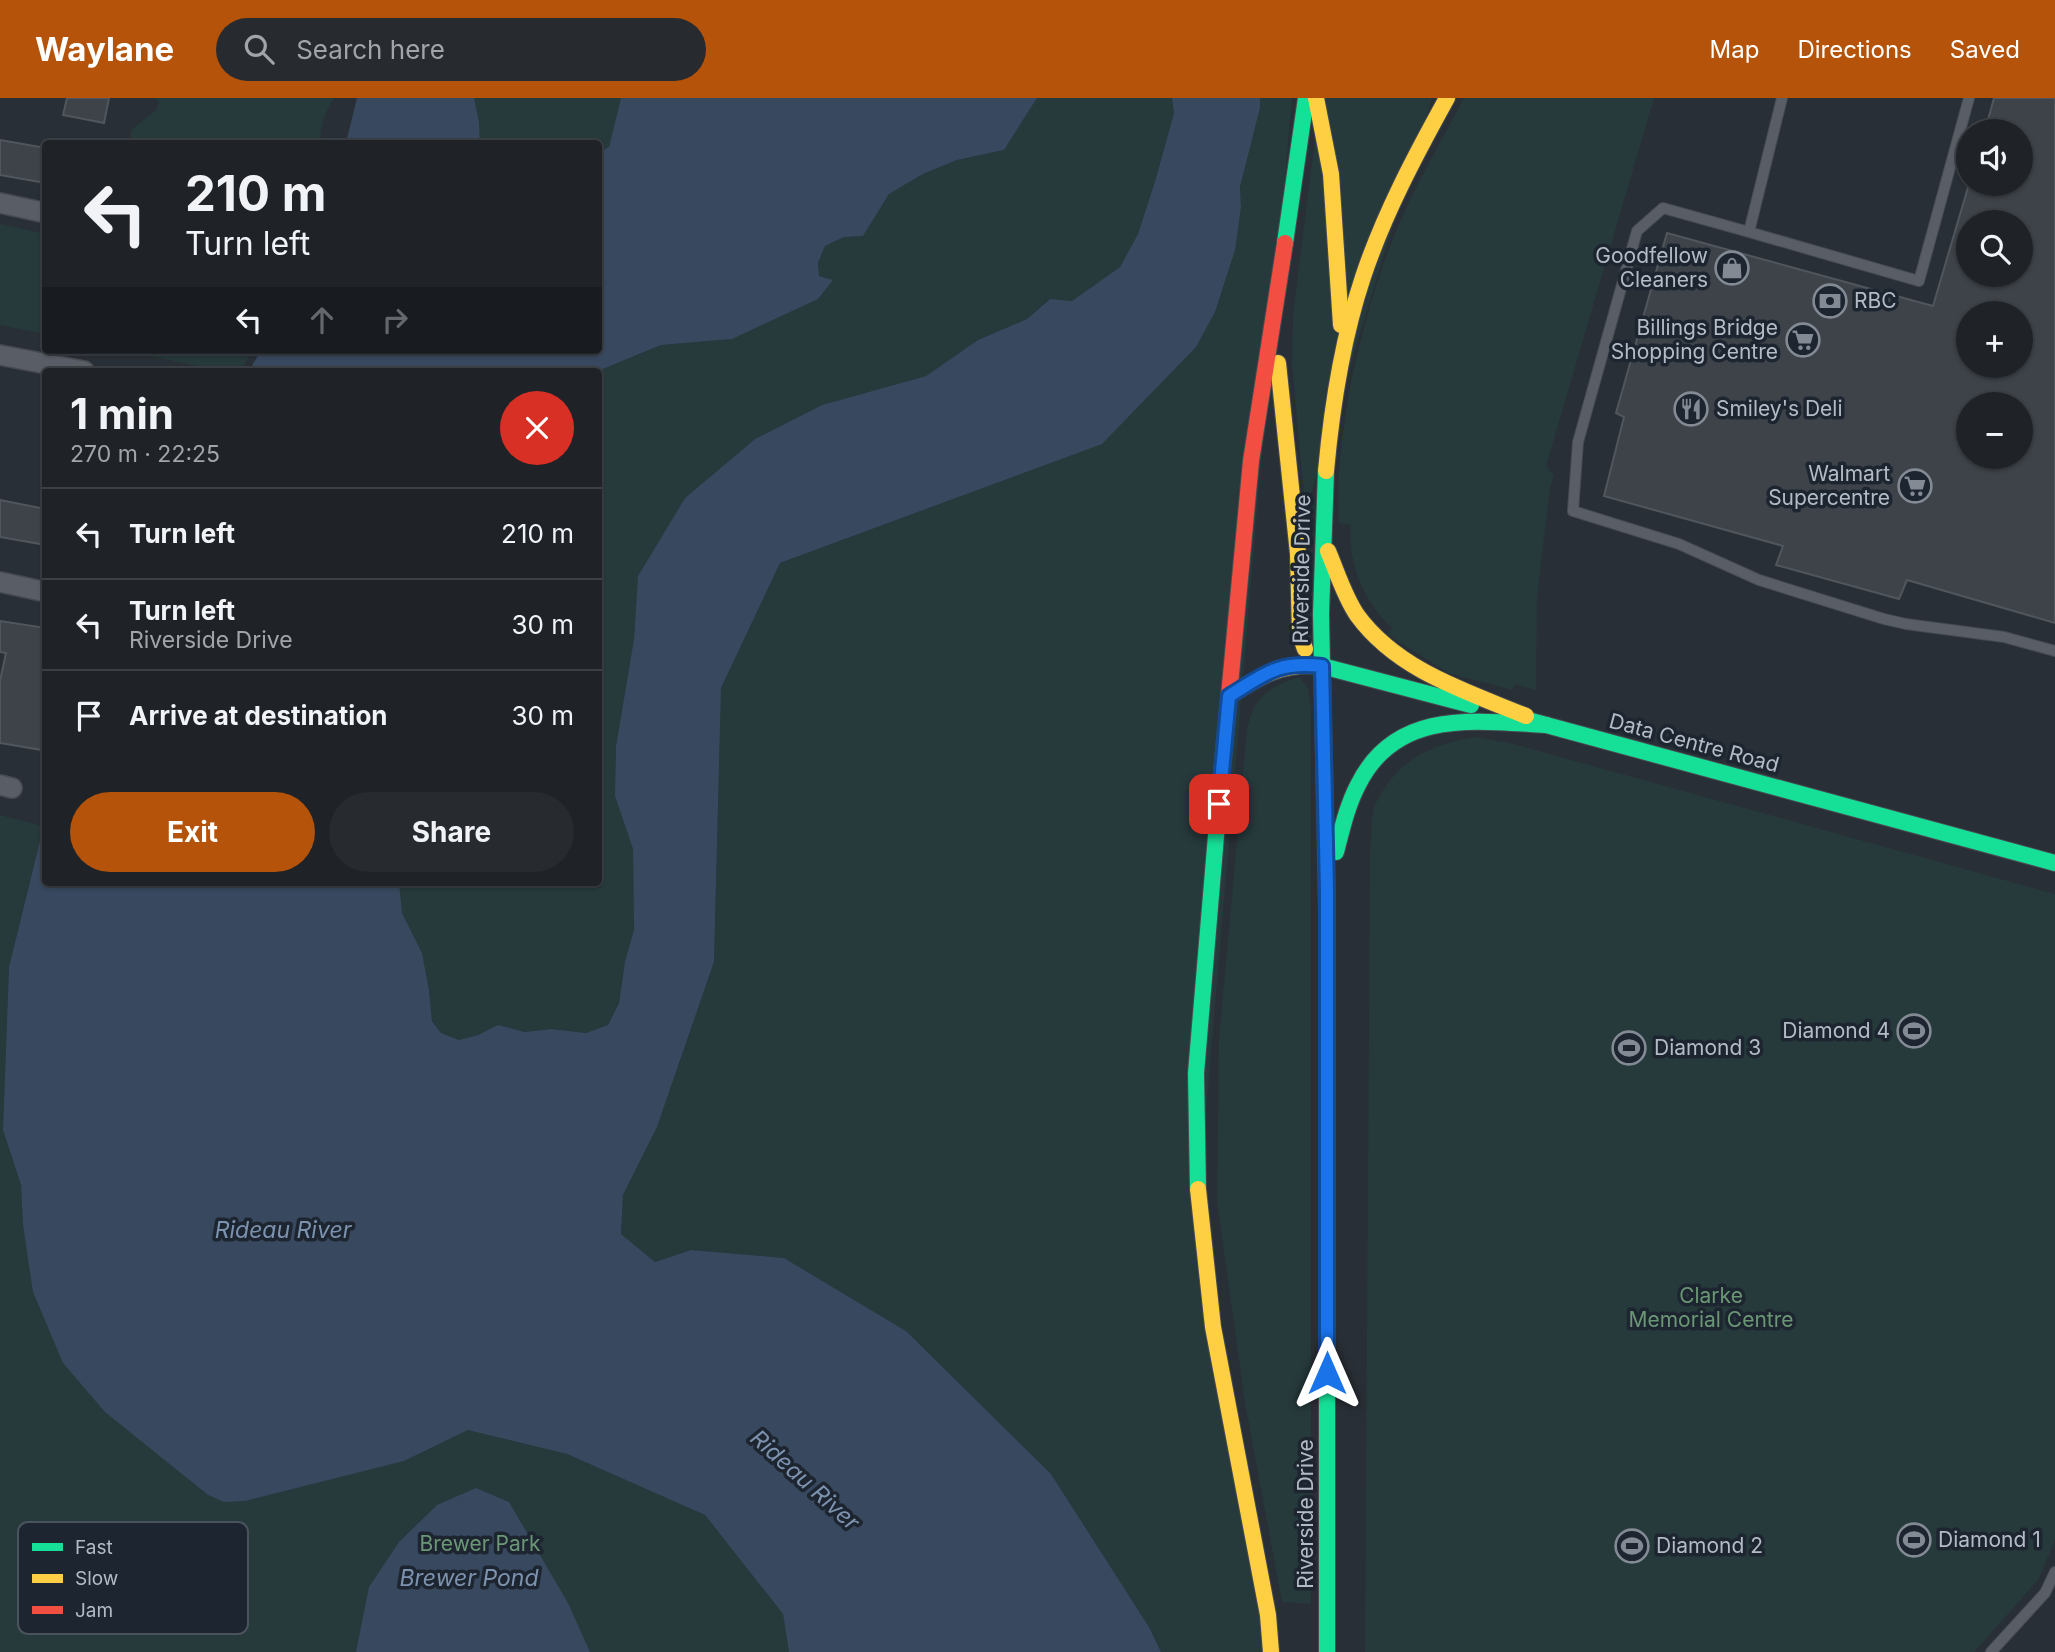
<!DOCTYPE html>
<html lang="en">
<head>
<meta charset="utf-8">
<style>
	body { margin:0; font-family:Inter,sans-serif; background:#272b30; color:#f1f3f6; height:100vh; display:flex; flex-direction:column; font-size:26px; white-space:nowrap }
	* { box-sizing:border-box; margin:0 }
	p { font-size:23px; color:#a1a4a8 }
	.icon { flex:none; width:38px; height:38px; fill:none; stroke:currentColor; stroke-width:2; stroke-linecap:round; stroke-linejoin:round }
	.map { position:relative; flex:1; overflow:hidden }
	.drawer { position:absolute; left:42px; top:270px; width:560px; height:518px; display:flex; flex-direction:column; background:#1f2328; border-radius:7px; box-shadow:0 2px 5px #0004,0 0 0 2px #3c4045 }
	.drawer>* { flex:none }
	.top-card { position:absolute; left:42px; top:42px; width:560px; height:214px; border-radius:7px; box-shadow:0 2px 5px #0004,0 0 0 2px #3c4045; background:#1f2328; color:#f1f3f6; overflow:hidden }
	.controls { position:absolute; left:1956px; top:21px; display:grid; gap:14px }
	.controls a { display:grid; place-items:center; width:77px; height:77px; border-radius:50%; background:#1f2328; box-shadow:0 2px 5px #0004,0 0 0 2px #3c4045; font-size:35px }
	.pin { position:absolute; display:grid; place-items:center; width:60px; height:60px; color:#fff; margin:-30px; border-radius:14px; box-shadow:0 4px 10px #0006 }
	.me { position:absolute; width:77px; margin:-38px; rotate:0deg; stroke-linejoin:round; filter:drop-shadow(0 0 5px #0008) }
	.turn { display:flex; align-items:center; gap:24px; height:147px; padding:0 28px; font-size:32px }
	.turn .icon { width:91px; height:91px; stroke-width:2.5 }
	.turn b { display:block; font-size:49px; line-height:60px }
	.lanes { display:flex; align-items:center; height:66px; padding:0 28px; background:#0003; justify-content:center; gap:35px; direction:ltr }
	.lanes .off { opacity:.35 }
	.round { display:grid; place-items:center; flex:none; width:74px; height:74px; border-radius:37px; background:#272b30 }
	.head { display:flex; align-items:center; justify-content:space-between; height:119px; padding:0 28px }
	h1 { font-size:42px; font-weight:700; line-height:52px }
	.button { display:flex; gap:14px; margin-top:auto; padding:14px 28px }
	.button a { flex:1; height:80px; border-radius:42px; background:#b45309; color:#fff; font-size:28px; font-weight:700; line-height:80px; text-align:center }
	.button a+a { background:#272b30; color:#f1f3f6 }
	ul { padding:0; list-style:none }
	li { display:flex; align-items:center; gap:21px; height:91px; padding:0 28px; border-top:2px solid #3c4045 }
	li div { flex:1 }
	li b { display:block; font-size:26px }
	li em { font-style:normal }
	header { display:flex; align-items:center; gap:42px; box-sizing:border-box; height:98px; padding:0 35px; background:#b45309; color:#fff }
	header strong { font-size:33px }
	nav { display:flex; gap:38px; margin-inline-start:auto; font-size:24px }
	.search { width:490px; height:63px; background:#272b30; display:flex; align-items:center; gap:18px; box-sizing:border-box; padding:0 24px; border-radius:38px; color:#a1a4a8; font-size:26px }
	.map>svg:first-child { display:block }
	.green { fill:#26393b }
	.water { fill:#38485e }
	.building { fill:#3e434a; stroke:#51565d; stroke-width:2; fill-rule:evenodd }
	.lines { fill:none; stroke-linecap:round; stroke-linejoin:round }
	.lane-casing { stroke:#474b51; stroke-width:12 }
	.street-casing { stroke:#474b51; stroke-width:22 }
	.fast-casing { stroke:#474b51; stroke-width:18 }
	.slow-casing { stroke:#474b51; stroke-width:18 }
	.jam-casing { stroke:#474b51; stroke-width:18 }
	.lane { stroke:#595d65; stroke-width:10 }
	.street { stroke:#595d65; stroke-width:19 }
	.fast { stroke:#16e098; stroke-width:16 }
	.slow { stroke:#ffcf43; stroke-width:16 }
	.jam { stroke:#f24e42; stroke-width:16 }
	.route-casing { stroke:#114b97; stroke-width:18 }
	.route { stroke:#1a73e8; stroke-width:12 }
	.labels { text-anchor:middle; stroke-width:7; stroke-linejoin:round; paint-order:stroke }
	.poi-label { font-size:21px; fill:#b3bbc7; stroke:#1d2530; text-anchor:start }
	.street-label { font-size:21px; fill:#b3bbc7; stroke:#1d2530 }
	.park-label { font-size:21px; fill:#6b9775; stroke:#1d2530 }
	.water-label { font-size:23px; font-style:italic; fill:#7c92ae; stroke:#1d2530 }
	.key { fill:#1d2530; stroke:#4a525d; stroke-width:2 }
	.key-label { font-size:19px; fill:#b3bbc7 }
</style>
</head>
<body>
<header>
<strong>Waylane</strong>
<div class="search"><svg class="icon" aria-label="search" viewBox="0 0 24 24"><circle cx="10" cy="10" r="6"/><path d="M15 15l6 6"/></svg>Search here</div>
<nav><a>Map</a><a>Directions</a><a>Saved</a></nav>
</header>
<div class="map">
<svg width="2055" height="1554" viewBox="0 0 2055 1554">
	<rect width="100%" height="100%" fill="#292f36"/>
	<!-- green -->
	<g class="green">
		<path d="M155,0H334C325,14 320,29 320,45H135L131,40V32L156,12L159,5Z"/>
		<path d="M474,0H621L609,49L599,54L598,46L480,45L479,24Z"/>
		<path d="M1037,0H1172L1174,15L1156,80L1138,136L1120,169L1072,203L1049,201L1027,221L978,242L926,278L822,307L755,341L685,400L638,478L634,541L616,648L615,697L633,751L634,832L625,863L619,905L608,927L586,935L551,931L525,934L498,927L478,937L459,942L441,935L432,922L429,892L422,855L402,815L399,784H598V273L661,247L732,241L833,182L819,178L818,165L825,148L844,139L863,138L889,96L923,76L957,62L1004,52Z"/>
		<path d="M1260,0H1292L1198,1109L1271,1554H1161L1149,1529L1051,1376L906,1233L784,1160L691,1152L655,1164L621,1136L623,1098L657,1029L714,864L721,590L780,465L959,399L1241,109L1240,89L1260,10Z"/>
		<path d="M1320,0H1432L1310,399L1304,398L1292,266L1293,217Z"/>
		<path d="M1464,0H1654L1546,368L1554,378L1550,390L1537,500L1536,592L1515,586L1513,592L1448,575L1387,536L1392,530C1364,504 1347,464 1351,427L1339,425C1333,340 1363,212 1396,133C1415,87 1441,44 1464,0Z"/>
		<path d="M0,126L45,136V236L0,227Z"/>
		<path d="M121,252H252L241,273H221Z"/>
		<path d="M1299,579L1308,590L1311,609V1506L1282,1504L1245,1305L1217,1103L1219,942L1247,632C1253,599 1268,589 1299,579Z"/>
		<path d="M1475,639L1510,645L2055,796V1442L2038,1482L1974,1554H1365L1370,753C1372,739 1370,718 1376,705C1397,662 1431,646 1475,639Z"/>
		<path d="M0,717L43,728L9,869L3,1032L21,1087L23,1127L178,1372C204,1394 210,1405 245,1403L404,1363L468,1332L567,1356L705,1417L783,1516L789,1554H0Z"/>
	</g>
	<!-- water -->
	<g class="water">
		<path d="M357,0H474L479,24L480,45H346Z"/>
		<path d="M621,0H1037L1004,52L957,62L923,76L889,96L863,138L844,139L825,148L818,165L819,178L833,182L818,201L732,241L661,247L598,273H249L261,252H598L599,54L609,49Z"/>
		<path d="M1172,0H1260V10L1240,89L1241,109L1235,152L1215,214L1196,249L1102,346L780,465L721,590L714,864L657,1029L623,1097L621,1136L655,1164L691,1152L784,1160L906,1233L1051,1376L1149,1529L1161,1554H789L783,1516L705,1417L567,1356L468,1332L404,1363L245,1403L224,1404L208,1397L105,1314L63,1265L33,1194L23,1127L21,1087L3,1032L9,869L45,722L46,784H399L402,815L422,855L429,892L432,923L441,935L459,942L478,937L498,927L525,934L551,931L586,935L608,927L619,905L625,863L634,832L633,751L615,698L616,648L634,541L638,478L685,400L755,341L822,307L926,278L978,242L1027,221L1050,201L1072,203L1120,169L1138,136L1156,80L1174,15Z"/>
		<path d="M476,1390L509,1404L568,1505L590,1554H356L369,1489L399,1444L437,1407Z"/>
	</g>
	<!-- building -->
	<g class="building">
		<path d="M67,0H109L104,25L63,17Z"/>
		<path d="M1994,0H2055V525L1907,482L1899,501L1776,467L1783,448L1604,398L1624,319L1616,315L1667,135L1933,208L1969,86H2021V33H1985ZM1969,124H2021V177H1969ZM1969,215H2021V268H1969ZM1969,306H2021V359H1969Z"/>
		<path d="M0,42L46,50V85L0,77Z"/>
		<path d="M0,402L46,411V447L0,439Z"/>
		<path d="M0,523L46,530V637L42,652L0,645V583L6,555L0,554Z"/>
	</g>
	<g class="lines">
		<defs>
			<g id="lane">
				<path d="M1782,0L1749,134L1663,110L1637,133L1578,344L1573,413L1679,446L1759,482L1884,521L1906,526L2004,539L2055,553"/>
				<path d="M1749,134L1919,183L1969,0"/>
				<path d="M1991,1554L2045,1495L2055,1474"/>
			</g>
			<g id="street">
				<path d="M0,105L46,115"/>
				<path d="M0,257L84,273"/>
				<path d="M0,484L46,494"/>
				<path d="M0,687L12,690"/>
			</g>
			<g id="fast">
				<path d="M1285,145L1306,0"/>
				<path d="M1326,373L1321,516L1327,815"/>
				<path d="M1322,568L1471,607"/>
				<path d="M1524,621L2055,765"/>
				<path d="M1336,754C1342,731 1347,708 1358,687C1396,610 1476,623 1546,627"/>
				<path d="M1198,1091L1196,975L1217,726"/>
				<path d="M1327,1244V1554"/>
			</g>
			<g id="slow">
				<path d="M1316,0L1331,76L1341,227"/>
				<path d="M1278,265L1298,456L1300,537L1305,551"/>
				<path d="M1326,373C1332,307 1342,242 1363,179C1384,116 1415,58 1447,0"/>
				<path d="M1328,453C1337,474 1344,498 1357,517C1397,572 1465,593 1526,618"/>
				<path d="M1229,598C1262,577 1281,565 1322,568"/>
				<path d="M1198,1091L1213,1229L1268,1517L1271,1554"/>
			</g>
			<g id="jam">
				<path d="M1217,726L1251,363L1285,145"/>
				<path d="M1327,815V1244"/>
			</g>
		</defs>
		<!-- lane casing -->
		<use href="#lane" class="lane-casing"/>
		<!-- street casing -->
		<use href="#street" class="street-casing"/>
		<!-- fast casing -->
		<use href="#fast" class="fast-casing"/>
		<!-- slow casing -->
		<use href="#slow" class="slow-casing"/>
		<!-- jam casing -->
		<use href="#jam" class="jam-casing"/>
		<!-- lane -->
		<use href="#lane" class="lane"/>
		<!-- street -->
		<use href="#street" class="street"/>
		<!-- fast -->
		<use href="#fast" class="fast"/>
		<!-- slow -->
		<use href="#slow" class="slow"/>
		<!-- jam -->
		<use href="#jam" class="jam"/>
	</g>
	<g class="lines">
		<defs>
			<path id="route" d="M1219,706L1229,598C1265,576 1277,563 1322,568L1327,792V1275"/>
		</defs>
		<!-- route casing -->
		<use href="#route" class="route-casing"/>
		<!-- route -->
		<use href="#route" class="route"/>
	</g>
	<!-- icons -->
	<defs>
		<symbol id="shop-ring" viewBox="-11 -11 22 22"><circle r="9.5" fill="#1d2530" stroke="#838a94" stroke-width="1.5"/><path d="M-5-2.5h2.3a2.7 3.5 0 0 1 5.4 0H5L5.5 6h-11ZM-1.5-2.5h3a1.5 2.3 0 0 0-3 0Z" fill="#838a94"/></symbol>
		<symbol id="bank-ring" viewBox="-11 -11 22 22"><circle r="9.5" fill="#1d2530" stroke="#838a94" stroke-width="1.5"/><path d="M-6-4H6V4H-6ZM0-2.3a2.3 2.3 0 1 0 0 4.6a2.3 2.3 0 1 0 0-4.6Z" fill="#838a94"/></symbol>
		<symbol id="supermarket-ring" viewBox="-11 -11 22 22"><circle r="9.5" fill="#1d2530" stroke="#838a94" stroke-width="1.5"/><path d="M-6-5.5h2.5l.6 2H6L4.5 2H-2.5L-4.4-4H-6ZM-1.5 3.2a1.3 1.3 0 1 0 .1 0ZM3 3.2a1.3 1.3 0 1 0 .1 0Z" fill="#838a94"/></symbol>
		<symbol id="restaurant-ring" viewBox="-11 -11 22 22"><circle r="9.5" fill="#1d2530" stroke="#838a94" stroke-width="1.5"/><path d="M-5-6h1v4h1v-4h1v4h1v-4h1v5L-1.5 .5V6h-2V.5L-5-1ZM5-6V6H3V1.5H1.5Q1.5-4 5-6Z" fill="#838a94"/></symbol>
		<symbol id="stadium-ring" viewBox="-11 -11 22 22"><circle r="9.5" fill="#1d2530" stroke="#838a94" stroke-width="1.5"/><path d="M0-5a6.5 5 0 1 0 0 10a6.5 5 0 1 0 0-10ZM-3.5-1.8h7v3.6h-7Z" fill="#838a94"/></symbol>
	</defs>
	<g fill-rule="evenodd">
		<use href="#shop-ring" x="1713" y="151" width="38" height="38"/>
		<use href="#bank-ring" x="1811" y="184" width="38" height="38"/>
		<use href="#supermarket-ring" x="1784" y="223" width="38" height="38"/>
		<use href="#restaurant-ring" x="1672" y="292" width="38" height="38"/>
		<use href="#supermarket-ring" x="1896" y="369" width="38" height="38"/>
		<use href="#stadium-ring" x="1895" y="914" width="38" height="38"/>
		<use href="#stadium-ring" x="1610" y="931" width="38" height="38"/>
		<use href="#stadium-ring" x="1895" y="1423" width="38" height="38"/>
		<use href="#stadium-ring" x="1613" y="1429" width="38" height="38"/>
	</g>
	<g class="labels">
		<!-- poi labels -->
		<g class="poi-label">
			<text x="1708" y="165" text-anchor="end">Goodfellow<tspan x="1708" dy="24">Cleaners</tspan></text>
			<text x="1854" y="210">RBC</text>
			<text x="1778" y="237" text-anchor="end">Billings Bridge<tspan x="1778" dy="24">Shopping Centre</tspan></text>
			<text x="1716" y="318">Smiley's Deli</text>
			<text x="1890" y="383" text-anchor="end">Walmart<tspan x="1890" dy="24">Supercentre</tspan></text>
			<text x="1890" y="940" text-anchor="end">Diamond 4</text>
			<text x="1654" y="957">Diamond 3</text>
			<text x="1938" y="1449">Diamond 1</text>
			<text x="1656" y="1455">Diamond 2</text>
		</g>
		<!-- street labels -->
		<g class="street-label">
			<text transform="translate(1302 471) rotate(-89)" y="7">Riverside Drive</text>
			<text transform="translate(1694 645) rotate(15)" y="7">Data Centre Road</text>
			<text transform="translate(1306 1416) rotate(-90)" y="7">Riverside Drive</text>
		</g>
		<!-- park labels -->
		<g class="park-label">
			<text x="1711" y="1205">Clarke<tspan x="1711" dy="24">Memorial Centre</tspan></text>
			<text x="480" y="1453">Brewer Park</text>
		</g>
		<!-- water labels -->
		<g class="water-label">
			<text x="283" y="1140">Rideau River</text>
			<text transform="translate(805 1382) rotate(42)" y="8">Rideau River</text>
			<text x="469" y="1488">Brewer Pond</text>
		</g>
	</g>
	<!-- legend -->
	<rect x="18" y="1424" width="230" height="112" rx="10" class="key"/>
	<rect x="32" y="1445" width="31" height="8" fill="#16e098"/>
	<rect x="32" y="1476" width="31" height="9" fill="#ffcf43"/>
	<rect x="32" y="1508" width="31" height="8" fill="#f24e42"/>
	<g class="key-label">
		<text x="75" y="1456">Fast</text>
		<text x="75" y="1487">Slow</text>
		<text x="75" y="1519">Jam</text>
	</g>
</svg>
<div class="controls">
<a><svg class="icon" aria-label="sound" viewBox="0 0 24 24"><path d="M4 9h4l5-4v14l-5-4H4zM17 9q2 3 0 6"/></svg></a>
<a><svg class="icon" aria-label="search" viewBox="0 0 24 24"><circle cx="10" cy="10" r="6"/><path d="M15 15l6 6"/></svg></a>
<a>+</a>
<a>−</a>
</div>
<div class="pin" style="left:1219px;top:706px;background:#d93025"><svg class="icon" aria-label="arrive" viewBox="0 0 24 24"><path d="M6 21V4h12l-3 4 3 4H6"/></svg></div>
<svg class="me" style="left:1327px;top:1275px" viewBox="-20 -20 40 40"><path d="M0-17L14 15 0 8-14 15z" fill="#1a73e8" stroke="#fff" stroke-width="4"/></svg>
<div class="top-card">
<div class="turn"><svg class="icon" aria-label="left" viewBox="0 0 24 24"><path d="M17 20v-9H6M10 6l-5 5 5 5"/></svg><div><b>210 m</b>Turn left</div></div>
<div class="lanes"><svg class="icon" aria-label="left" viewBox="0 0 24 24"><path d="M17 20v-9H6M10 6l-5 5 5 5"/></svg><svg class="icon off" aria-label="ahead" viewBox="0 0 24 24"><path d="M12 20V5M6 11l6-6 6 6"/></svg><svg class="icon off" aria-label="right" viewBox="0 0 24 24"><path d="M7 20v-9h11M14 6l5 5-5 5"/></svg></div>
</div>
<section class="drawer">
<div class="head"><div><h1>1 min</h1><p>270 m · 22:25</p></div><a class="round" style="background:#d93025;color:#fff"><svg class="icon" aria-label="close" viewBox="0 0 24 24"><path d="M6 6l12 12M18 6L6 18"/></svg></a></div>
<ul>
<li><svg class="icon" aria-label="left" viewBox="0 0 24 24"><path d="M17 20v-9H6M10 6l-5 5 5 5"/></svg><div><b>Turn left</b></div><em>210 m</em></li>
<li><svg class="icon" aria-label="left" viewBox="0 0 24 24"><path d="M17 20v-9H6M10 6l-5 5 5 5"/></svg><div><b>Turn left</b><p>Riverside Drive</p></div><em>30 m</em></li>
<li><svg class="icon" aria-label="arrive" viewBox="0 0 24 24"><path d="M6 21V4h12l-3 4 3 4H6"/></svg><div><b>Arrive at destination</b></div><em>30 m</em></li>
</ul>
<div class="button"><a>Exit</a><a>Share</a></div>
</section>
</div>
</body>
</html>
